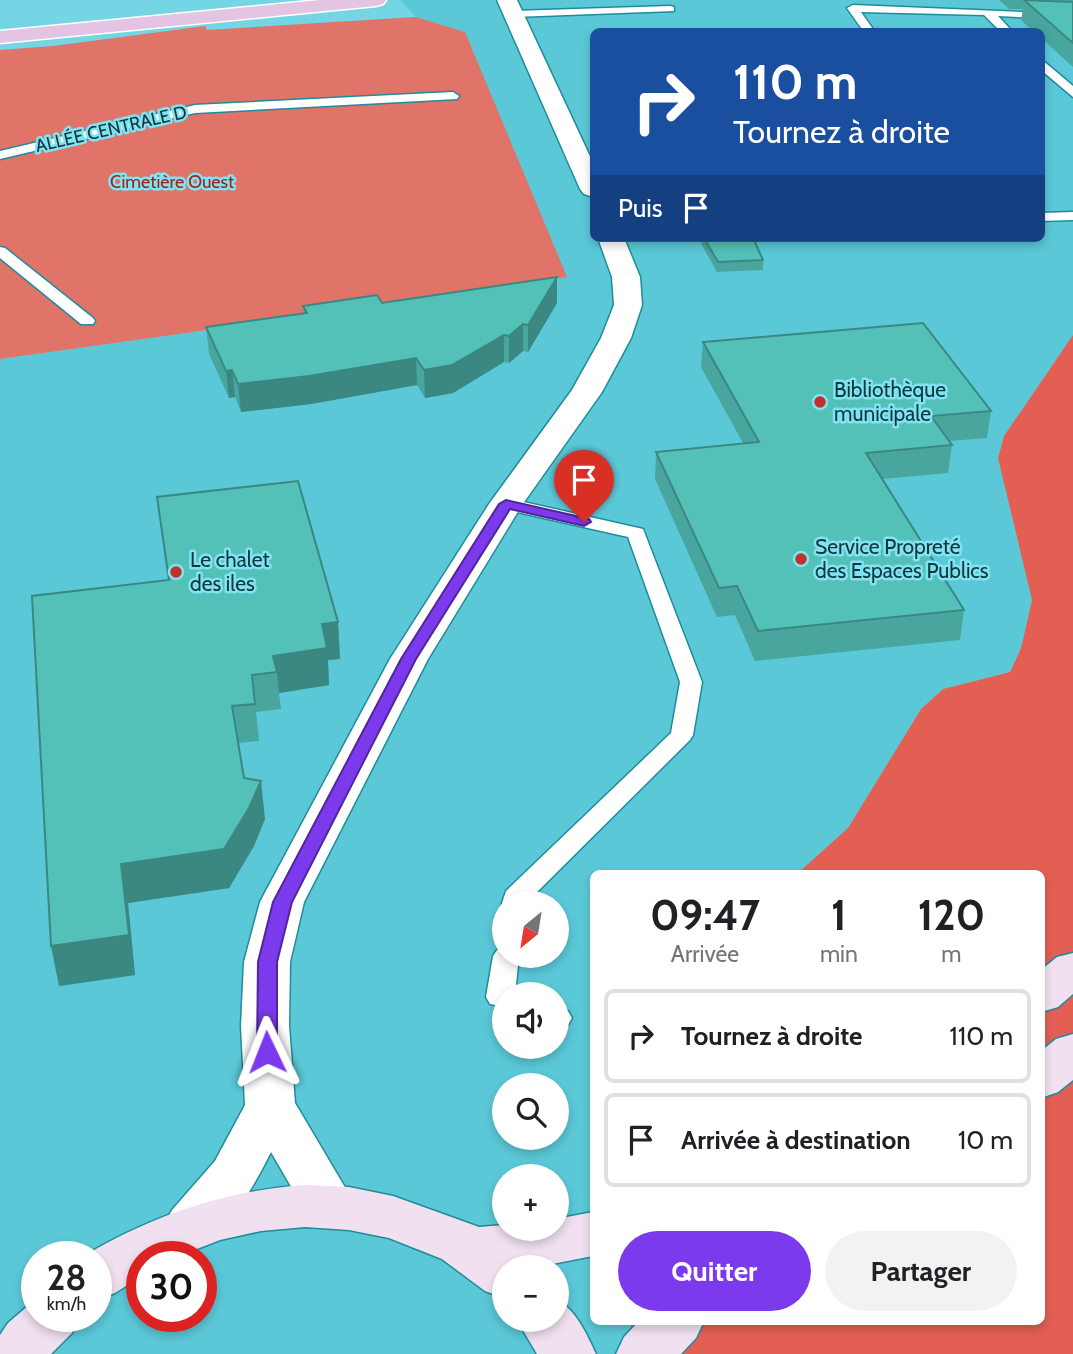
<!DOCTYPE html>
<html lang="fr">
<head>
<meta charset="utf-8">
<style>
	body { margin:0; font-family:Cabin,sans-serif; background:#f2f2f2; color:#202124; height:100vh; display:flex; flex-direction:column; font-size:26px; white-space:nowrap }
	* { box-sizing:border-box; margin:0 }
	p { font-size:23px; color:#757577 }
	.icon { flex:none; width:38px; height:38px; fill:none; stroke:currentColor; stroke-width:2; stroke-linecap:round; stroke-linejoin:round }
	.map { position:relative; flex:1; overflow:hidden }
	.side { position:absolute; left:590px; top:870px; width:455px; height:455px; display:flex; flex-direction:column; background:#fff; border-radius:10px; box-shadow:0 4px 10px #0003 }
	.side>* { flex:none }
	.guide { position:absolute; left:590px; top:28px; width:455px; height:214px; border-radius:10px; box-shadow:0 4px 10px #0003; background:#1a4fa0; color:#fff; overflow:hidden }
	.needle { width:46px; rotate:210deg }
	.tools { position:absolute; left:492px; top:891px; display:grid; gap:14px }
	.tools a { display:grid; place-items:center; width:77px; height:77px; border-radius:50%; background:#fff; box-shadow:0 4px 10px #0003; font-size:35px }
	.speed { position:absolute; left:21px; top:1241px; display:flex; gap:14px; font-size:35px; font-weight:700; text-align:center }
	.speed>* { display:grid; place-content:center; width:91px; height:91px; border-radius:50%; background:#fff; box-shadow:0 4px 10px #0003; line-height:1 }
	.speed small { font-size:18px; font-weight:400 }
	.speed .limit { border:10px solid #d22; background:#fff; color:#111 }
	.pin { position:absolute; display:grid; place-items:center; width:60px; height:60px; color:#fff; margin:-72px -30px; border-radius:50% 50% 50% 0; rotate:-45deg; box-shadow:0 0 7px #0007 }
	.pin .icon { rotate:45deg }
	.me { position:absolute; width:77px; margin:-38px; rotate:358deg; stroke-linejoin:round; filter:drop-shadow(0 0 5px #0008) }
	.turn { display:flex; align-items:center; gap:24px; height:147px; padding:0 28px; font-size:32px }
	.turn .icon { width:91px; height:91px; stroke-width:2.5 }
	.turn b { display:block; font-size:49px; line-height:60px }
	.then { display:flex; align-items:center; height:66px; padding:0 28px; background:#0003; gap:14px; font-size:26px }
	.eta { display:flex; justify-content:space-evenly; align-items:center; height:119px; text-align:center }
	.eta b { font-size:42px; font-weight:700; line-height:49px }
	.cta { display:flex; gap:14px; margin-top:auto; padding:14px 28px }
	.cta a { flex:1; height:80px; border-radius:42px; background:#7c3aed; color:#fff; font-size:28px; font-weight:700; line-height:80px; text-align:center }
	.cta a+a { background:#f2f2f2; color:#202124 }
	ul { padding:0; list-style:none }
	li { display:flex; align-items:center; gap:21px; height:94px; margin:0 14px 10px; padding:0 14px; border:4px solid #e0e0e0; border-radius:10px }
	li div { flex:1 }
	li b { display:block; font-size:26px }
	li em { font-style:normal }
	.map>svg:first-child { display:block }
	.built { fill:#5bc8d8; fill-rule:evenodd }
	.green { fill:#e07468 }
	.forest { fill:#e35f53 }
	.lines { fill:none; stroke-linecap:round; stroke-linejoin:round }
	.lane-casing { stroke:#1e8c9a; stroke-width:3 }
	.street-casing { stroke:#1e8c9a; stroke-width:3 }
	.secondary-casing { stroke:#1e8c9a; stroke-width:3 }
	.primary-casing { stroke:#fff; stroke-width:3 }
	.lane { fill:#fff; fill-rule:evenodd }
	.street { fill:#fff; fill-rule:evenodd }
	.secondary { fill:#f1e1f0; fill-rule:evenodd }
	.primary { fill:#e3c4e2; fill-rule:evenodd }
	.wall { fill:#48a69e }
	.shaded-wall { fill:#3b8781 }
	.building { fill:#54c1b8; stroke:#3b8781; stroke-width:2 }
	.route { fill:#7c3aed; stroke:#51269a; stroke-width:2 }
	.poi-dot { fill:#bf312a; stroke:#81e3f1; stroke-width:2.5 }
	.labels { text-anchor:middle; stroke-width:5; stroke-linejoin:round; paint-order:stroke }
	.far-street-label { font-size:18px; fill:#0d393e; stroke:#81e3f1 }
	.far-park-label { font-size:18px; fill:#9b221d; stroke:#81e3f1 }
	.poi-label { font-size:21px; fill:#0d393e; stroke:#81e3f1; text-anchor:start }
</style>
</head>
<body>
<div class="map">
<svg width="1073" height="1354" viewBox="0 0 1073 1354">
	<rect width="100%" height="100%" fill="#74d6e4"/>
	<!-- built -->
	<path class="built" d="M400,0H1073V335L1004,436L998,458L1032,600L1021,648L1009,672L943,689L921,709L848,828L798,873H593V1321H630L637,1354H0V359L493,290L465,32L416,17ZM593,32H1041V238H593ZM504,903H556V956H504ZM504,994H556V1046H504ZM504,1085H556V1138H504ZM504,1176H556V1228H504ZM37,1256H96V1316H37ZM142,1256H201V1316H142ZM504,1267H556V1320H504Z"/>
	<!-- green -->
	<path class="green" d="M416,17L465,32L567,277L493,290L0,359V50L53,46L205,26L207,30Z"/>
	<!-- forest -->
	<path class="forest" d="M1073,335V1354H637L630,1321H1041V873H798L848,828L921,709L943,689L1010,672L1021,648L1032,600L998,458L1004,436Z"/>
	<g class="lines">
		<defs>
			<g id="lane">
				<path d="M853,5L1073,14V20L998,16L1013,32H1001L984,15L861,12L875,32H864L847,8Z"/>
				<path d="M670,6L674,7V11L513,17L507,14L513,11Z"/>
				<path d="M1041,59L1073,86V97L1041,70Z"/>
				<path d="M453,92L459,96L457,99L195,113L0,159V151L195,105Z"/>
				<path d="M1073,212V220L1041,221V213Z"/>
				<path d="M0,247L5,248L93,318L95,321L93,324H81L0,258Z"/>
				<path d="M506,498L643,529L702,682L693,735L690,740L526,903H504V907L502,903L506,891L671,733L680,682L628,537L499,508L497,504L499,500Z"/>
				<path d="M504,948V956H519L515,994H504V1007L490,1004L486,997L493,956L497,950Z"/>
				<path d="M556,1008L568,1011L572,1018L568,1025L556,1027Z"/>
			</g>
			<g id="street">
				<path d="M497,0H517L593,163V197L584,194L580,189Z"/>
				<path d="M598,238H624L640,277L642,305L631,338L602,392L522,505L428,659L304,902L290,962L289,1026L295,1103L356,1206L349,1221L330,1227L311,1221L271,1152C258,1178 225,1242 193,1246C187,1247 178,1242 172,1240L164,1225L172,1210L215,1161L245,1105L241,1026L244,962L260,902L390,659L489,504L572,390L601,338L614,305L612,277Z"/>
			</g>
			<g id="secondary">
				<path d="M1073,953V994L1058,1007L1041,1012V970L1057,957Z"/>
				<path d="M1073,1034V1080L1058,1092L1041,1098V1051L1056,1039Z"/>
				<path d="M305,1185L349,1187L393,1196L479,1227L504,1225V1228H556V1219L593,1212V1256L547,1265L504,1267V1298L485,1291L442,1259L389,1238L349,1230L305,1227L261,1231L220,1240L179,1256H142V1276L115,1293L96,1300V1256H84C153,1215 224,1191 305,1185Z"/>
				<path d="M37,1298V1316H80L72,1333L51,1354H0V1335L8,1323Z"/>
				<path d="M556,1300C575,1307 588,1337 596,1354H537L517,1320H556Z"/>
				<path d="M639,1321H704L696,1338L681,1354H616L624,1337Z"/>
			</g>
			<path id="primary" d="M320,0H386L383,4L376,6L0,43V31Z"/>
		</defs>
		<!-- lane casing -->
		<use href="#lane" class="lane-casing"/>
		<!-- street casing -->
		<use href="#street" class="street-casing"/>
		<!-- secondary casing -->
		<use href="#secondary" class="secondary-casing"/>
		<!-- primary casing -->
		<use href="#primary" class="primary-casing"/>
		<!-- lane -->
		<use href="#lane" class="lane"/>
		<!-- street -->
		<use href="#street" class="street"/>
		<!-- secondary -->
		<use href="#secondary" class="secondary"/>
		<!-- primary -->
		<use href="#primary" class="primary"/>
	</g>
	<!-- wall -->
	<g class="wall">
		<path d="M999,0H1073V67L1041,38V32H1034L1021,20L1023,9H1009Z"/>
		<path d="M698,238H753L763,260V270L717,272Z"/>
		<path d="M382,303H557L528,352L523,351L509,363L504,362L453,393L425,398L417,385L311,404L241,412L235,397L229,398L209,354L206,327L304,313L303,306Z"/>
		<path d="M703,342L991,411L987,438L949,441L952,445L948,473L882,479L964,610L960,640L755,661L735,615L717,617L655,479L656,452L743,443L701,367Z"/>
		<path d="M32,596L338,622L340,659L328,660L329,685L279,693L281,709L256,712L259,741L238,743L244,778L265,819L254,846L229,888L128,903L135,975L59,986Z"/>
	</g>
	<!-- shaded-wall -->
	<g class="shaded-wall">
		<path d="M557,277V303L528,352V325Z"/>
		<path d="M523,324V351L509,363V336Z"/>
		<path d="M504,335V362L453,393L425,398L424,370Z"/>
		<path d="M416,358L417,385L311,404L241,412L238,384Z"/>
		<path d="M232,370L235,397L229,398L226,371Z"/>
		<path d="M338,622L340,659L328,660L329,685L279,693L277,672L273,656L322,624Z"/>
		<path d="M261,781L265,819L254,846L229,888L128,903L135,975L59,986L51,946L121,864Z"/>
	</g>
	<!-- building -->
	<g class="building">
		<path d="M1024,0L1073,2V43Z"/>
		<path d="M704,238H753L763,260L718,262Z"/>
		<path d="M557,277L528,325L523,324L509,336L504,335L452,365L424,370L416,358L309,376L238,384L232,370L226,371L206,327L307,313L303,306L377,295L382,303Z"/>
		<path d="M923,323L991,411L931,416L952,445L866,453L964,610L758,631L737,586L719,588L656,452L759,442L703,342Z"/>
		<path d="M298,481L338,622L322,624L327,648L273,656L277,672L252,675L255,704L232,706L244,778L261,781L249,808L224,849L121,864L129,935L51,946L32,596L169,580L157,497Z"/>
	</g>
	<!-- route -->
	<path class="route" d="M506,500L589,519L591,522L584,526L510,509L416,659L292,902L277,962V1052L274,1057L267,1060L260,1057L257,1052L258,962L273,902L401,659L499,504Z"/>
	<!-- markers -->
	<g class="poi-dot">
		<circle cx="820" cy="402" r="7"/>
		<circle cx="801" cy="559" r="7"/>
		<circle cx="176" cy="572" r="7"/>
	</g>
	<g class="labels">
		<!-- far-street labels -->
		<g class="far-street-label">
			<text transform="translate(111 129) rotate(-13)" y="6">ALLÉE CENTRALE D</text>
		</g>
		<!-- far-park labels -->
		<g class="far-park-label">
			<text x="172" y="188">Cimetière Ouest</text>
		</g>
		<!-- poi labels -->
		<g class="poi-label">
			<text x="834" y="397">Bibliothèque<tspan x="834" dy="24">municipale</tspan></text>
			<text x="815" y="554">Service Propreté<tspan x="815" dy="24">des Espaces Publics</tspan></text>
			<text x="190" y="567">Le chalet<tspan x="190" dy="24">des iles</tspan></text>
		</g>
	</g>
</svg>
<div class="tools">
<a><svg class="needle" viewBox="-14 -14 28 28"><path d="M0-13l5 13h-10z" fill="#e53935"/><path d="M0 13l5-13h-10z" fill="#757577"/></svg></a>
<a><svg class="icon" aria-label="sound" viewBox="0 0 24 24"><path d="M4 9h4l5-4v14l-5-4H4zM17 9q2 3 0 6"/></svg></a>
<a><svg class="icon" aria-label="search" viewBox="0 0 24 24"><circle cx="10" cy="10" r="6"/><path d="M15 15l6 6"/></svg></a>
<a>+</a>
<a>−</a>
</div>
<div class="speed"><div>28<small>km/h</small></div><div class="limit">30</div></div>
<div class="pin" style="left:584px;top:522px;background:#d93025"><svg class="icon" aria-label="arrive" viewBox="0 0 24 24"><path d="M6 21V4h12l-3 4 3 4H6"/></svg></div>
<svg class="me" style="left:267px;top:1052px" viewBox="-20 -20 40 40"><path d="M0-17L14 15 0 8-14 15z" fill="#7c3aed" stroke="#fff" stroke-width="4"/></svg>
<div class="guide">
<div class="turn"><svg class="icon" aria-label="right" viewBox="0 0 24 24"><path d="M7 20v-9h11M14 6l5 5-5 5"/></svg><div><b>110 m</b>Tournez à droite</div></div>
<div class="then">Puis<svg class="icon" aria-label="arrive" viewBox="0 0 24 24"><path d="M6 21V4h12l-3 4 3 4H6"/></svg></div>
</div>
<section class="side">
<div class="eta">
<div><b>09:47</b><p>Arrivée</p></div>
<div><b>1</b><p>min</p></div>
<div><b>120</b><p>m</p></div>
</div>
<ul>
<li><svg class="icon" aria-label="right" viewBox="0 0 24 24"><path d="M7 20v-9h11M14 6l5 5-5 5"/></svg><div><b>Tournez à droite</b></div><em>110 m</em></li>
<li><svg class="icon" aria-label="arrive" viewBox="0 0 24 24"><path d="M6 21V4h12l-3 4 3 4H6"/></svg><div><b>Arrivée à destination</b></div><em>10 m</em></li>
</ul>
<div class="cta"><a>Quitter</a><a>Partager</a></div>
</section>
</div>
</body>
</html>
